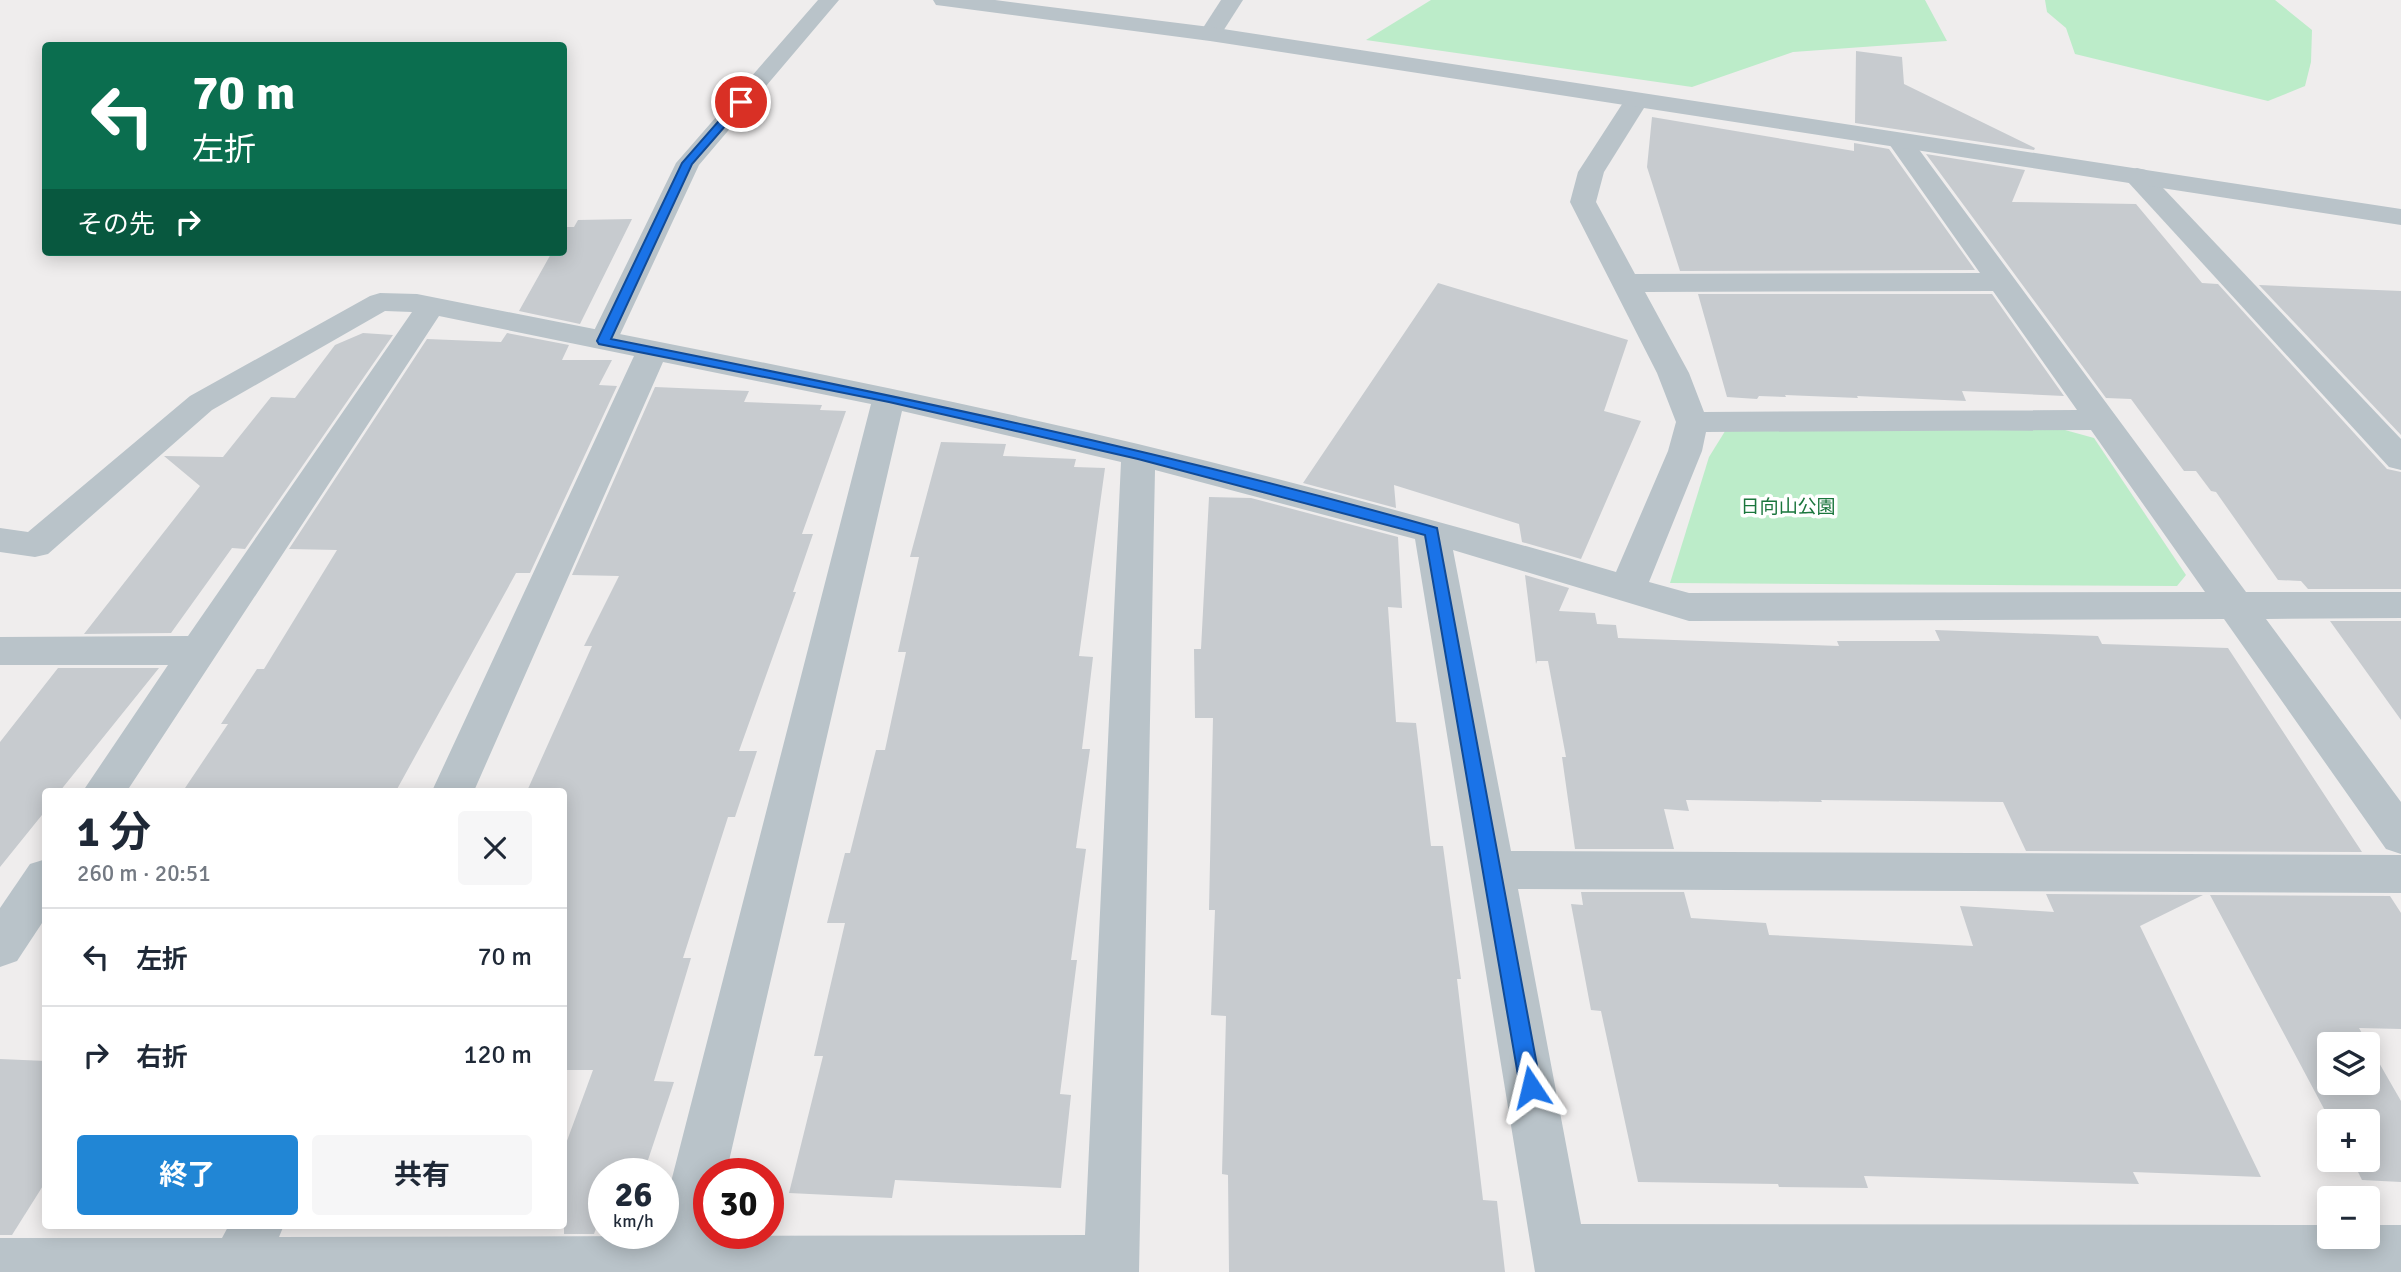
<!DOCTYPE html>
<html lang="ja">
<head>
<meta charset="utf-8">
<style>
	body { margin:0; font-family:Signika,"Noto Sans JP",sans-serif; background:#f6f6f7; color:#1f2937; height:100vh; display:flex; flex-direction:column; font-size:26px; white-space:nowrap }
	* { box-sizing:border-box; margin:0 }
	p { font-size:23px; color:#747a83 }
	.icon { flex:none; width:38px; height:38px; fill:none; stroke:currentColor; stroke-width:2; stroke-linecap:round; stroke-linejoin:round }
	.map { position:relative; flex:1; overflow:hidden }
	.panel { position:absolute; left:42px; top:788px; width:525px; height:441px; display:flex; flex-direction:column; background:#fff; border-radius:7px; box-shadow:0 4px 18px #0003 }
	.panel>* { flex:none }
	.top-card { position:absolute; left:42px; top:42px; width:525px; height:214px; border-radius:7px; box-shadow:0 4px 18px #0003; background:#0b6e4f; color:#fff; overflow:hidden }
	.buttons { position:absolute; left:2317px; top:1032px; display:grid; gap:14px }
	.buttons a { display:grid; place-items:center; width:63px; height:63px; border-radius:7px; background:#fff; box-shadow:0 4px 18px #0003; font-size:35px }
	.speed { position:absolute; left:588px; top:1158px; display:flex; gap:14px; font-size:35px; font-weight:700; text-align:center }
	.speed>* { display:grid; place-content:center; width:91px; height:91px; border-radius:50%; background:#fff; box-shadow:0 4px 18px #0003; line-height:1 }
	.speed small { font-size:18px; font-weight:400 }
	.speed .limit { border:10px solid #d22; background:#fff; color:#111 }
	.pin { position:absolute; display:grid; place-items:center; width:60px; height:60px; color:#fff; margin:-30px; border:4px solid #fff; border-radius:50%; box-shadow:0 2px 7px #0007 }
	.me { position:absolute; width:77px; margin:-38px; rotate:350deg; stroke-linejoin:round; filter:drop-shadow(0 0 5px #0008) }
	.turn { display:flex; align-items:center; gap:24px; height:147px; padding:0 35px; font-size:32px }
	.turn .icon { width:91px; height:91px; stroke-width:2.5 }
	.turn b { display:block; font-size:49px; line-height:60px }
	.then { display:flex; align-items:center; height:66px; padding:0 35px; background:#0003; gap:14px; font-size:26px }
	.round { display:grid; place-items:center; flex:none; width:74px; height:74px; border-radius:7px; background:#f6f6f7 }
	.headline { display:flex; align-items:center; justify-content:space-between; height:119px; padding:0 35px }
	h1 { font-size:42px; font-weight:700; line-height:52px }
	.button { display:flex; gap:14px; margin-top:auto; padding:14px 35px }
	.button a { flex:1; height:80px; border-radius:7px; background:#2186d5; color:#fff; font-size:28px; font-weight:700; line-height:80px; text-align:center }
	.button a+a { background:#f6f6f7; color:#1f2937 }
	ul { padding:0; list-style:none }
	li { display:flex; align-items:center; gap:21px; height:98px; padding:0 35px; border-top:2px solid #e0e1e3 }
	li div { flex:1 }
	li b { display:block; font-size:26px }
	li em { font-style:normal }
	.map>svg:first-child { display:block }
	.green { fill:#bcecc9 }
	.building { fill:#c7cbcf; fill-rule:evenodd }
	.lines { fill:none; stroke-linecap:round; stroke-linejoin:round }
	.service { fill:#b9c3c9; fill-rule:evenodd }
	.minor { fill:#b9c3c9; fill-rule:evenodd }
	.tertiary { fill:#b9c3c9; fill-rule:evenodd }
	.route { fill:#1a73e8; stroke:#114b97; stroke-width:2 }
	.labels { text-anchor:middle; stroke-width:7; stroke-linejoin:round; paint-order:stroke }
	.park-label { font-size:19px; fill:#1b763d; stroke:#fff }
</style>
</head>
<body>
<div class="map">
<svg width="2401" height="1272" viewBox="0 0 2401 1272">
	<rect width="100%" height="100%" fill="#efeded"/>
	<!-- green -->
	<g class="green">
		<path d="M1431,0H1925L1947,41L1793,52L1692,87L1366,40Z"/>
		<path d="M2045,0H2275L2312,30L2311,62L2305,86L2268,101L2075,54L2066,28L2047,12Z"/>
		<path d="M1727,428L2065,430L2094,438L2186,575L2177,586L1670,583L1709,457Z"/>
	</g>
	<!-- building -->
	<g class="building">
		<path d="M1856,51L1902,57L1904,84L2035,148L2034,150L1855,123Z"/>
		<path d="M1652,117L1854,151V143L1889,149L1975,270L1680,271L1647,167Z"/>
		<path d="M1926,154L2025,170L2012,202L2136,204L2202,283L2218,284L2387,469L2401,472V589H2308L2301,581L2278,580L2216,492L2211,491L2196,471H2184L2131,399L2106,398Z"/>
		<path d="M632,219L580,324L519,311L552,252H564L566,227H574L578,220Z"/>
		<path d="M1438,283L1628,340L1604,411L1641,421L1581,559L1522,542L1519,524L1394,485L1396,508L1303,483Z"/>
		<path d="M2259,285L2401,291V435Z"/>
		<path d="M1698,294H1992L2064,396L1962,391L1966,401L1857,396L1858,398L1785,395L1786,397L1759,396L1757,399L1727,397Z"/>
		<path d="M363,333L393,335L245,549L232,548L171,633L84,634L200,486L164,456L223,457L271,397L295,398L335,345Z"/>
		<path d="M507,333L569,345L562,360H612L599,385L617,386L530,573H516L396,791H183L228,724H221L257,669H264L337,550L289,549L427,339L501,342Z"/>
		<path d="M655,387L749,391L744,402L822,405L820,410L846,411L802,534H813L793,592H796L739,751H757L735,817H728L683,958H691L654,1081L674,1082L645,1169L618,1167L616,1174H604V1207L594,1234H564V1149L593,1070H564V791H527L592,646H584L619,576L572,575Z"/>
		<path d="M941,442L1006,444L1003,456L1076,459L1074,467L1105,468L1079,656L1093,657L1082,749H1090L1076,848L1086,849L1071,960H1077L1060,1094L1071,1095L1061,1188L895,1180L892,1198L789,1193L823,1056H814L845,923H827L845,853H850L876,750H885L906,652H898L919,557H910Z"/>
		<path d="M1209,497L1251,498L1398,537L1402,608L1388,607L1396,722L1416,723L1431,846H1443L1461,979H1457L1483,1200L1497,1201L1505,1272H1229L1228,1175L1222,1174L1226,1016L1211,1015L1215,910H1209L1213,718H1195L1194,649H1201Z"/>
		<path d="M1525,575L1569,588L1559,611L1595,613L1597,624L1616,625L1618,638L1839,646L1837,641H1940L1935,630L2098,636L2102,644L2228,648L2362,852L2026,851L2003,802L1821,800L1822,802L1686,800L1689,811L1664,809L1674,849H1575L1562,757H1566L1548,661H1537L1536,664Z"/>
		<path d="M2330,621H2401V720Z"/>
		<path d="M58,668H159L60,791H46V810L0,867V742Z"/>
		<path d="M1581,892H1684L1691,918L1766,923L1769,935L1973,946L1960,906L2054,912L2046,894L2203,895L2140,926L2261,1177L2133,1172L2139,1184L1864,1176L1868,1188L1779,1187L1778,1184L1638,1182L1601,1011L1591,1010L1571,904L1583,905Z"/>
		<path d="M2210,895L2390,896L2401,913V1029L2359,1028L2401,1101V1182L2362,1180L2352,1160H2368V1122H2331ZM2329,1045H2368V1083H2329Z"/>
		<path d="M0,1059L46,1061V1181L12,1235H0Z"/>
	</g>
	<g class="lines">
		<!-- service -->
		<path class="service" d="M818,0H839L699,165L617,341L613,347L603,349L593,347L589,341L676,163Z"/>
		<!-- minor -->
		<g class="minor">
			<path d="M1221,0H1243L1218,39H1202L1199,34Z"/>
			<path d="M1637,93L1646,95L1649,100L1604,172L1596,202L1635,274L1980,273L1887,141L1891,136L1900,133L1909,136L2246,592H2401V618L2266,619L2401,802V854L2386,849L2224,619L1689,621L1453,550L1511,851L2401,855V893L1518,889L1581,1224L2329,1225V1237H2368V1225H2401V1272H1535L1415,539L1155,470L1139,1272H0V1238H222L229,1225H284L279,1237L657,1236L663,1234V1213L871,404L663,362L474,791H432L634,356L439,316L127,791H83L168,665H0V637L188,636L412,312L385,311L212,410L48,554L35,557L0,552V528L28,532L190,396L370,296L380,293L417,294C658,342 899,387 1138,444C1298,483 1458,526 1616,572L1668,451L1676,422L1657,373L1570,202L1578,172L1628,95ZM1993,291L2077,410L1704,412L1689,373L1645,292ZM902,411L1121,462L1085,1235L712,1236L709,1234V1174H726ZM2091,430L2205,592L1689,593L1649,582L1702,451L1706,432Z"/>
			<path d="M2137,168L2146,170L2401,439V470L2389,467L2128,182L2124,176L2128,170Z"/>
			<path d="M46,859V917L17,961L0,967V908L30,864Z"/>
		</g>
		<!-- tertiary -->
		<path class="tertiary" d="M933,0H995L1210,27L2401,209V225L1210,41L944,6L936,5Z"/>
	</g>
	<!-- route -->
	<path class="route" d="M737,100L746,102L692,164L611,339C888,394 1165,451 1437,528L1541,1087L1538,1094L1531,1097L1523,1094L1520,1087L1425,535L1138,459L889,402L599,344L597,341L682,163Z"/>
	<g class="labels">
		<!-- park labels -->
		<g class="park-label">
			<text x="1788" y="513">日向山公園</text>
		</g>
	</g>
</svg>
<div class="buttons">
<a><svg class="icon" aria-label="layers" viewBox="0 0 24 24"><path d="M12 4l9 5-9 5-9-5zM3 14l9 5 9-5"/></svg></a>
<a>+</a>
<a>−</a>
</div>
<div class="speed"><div>26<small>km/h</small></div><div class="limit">30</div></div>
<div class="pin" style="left:741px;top:102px;background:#d93025"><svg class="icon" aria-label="arrive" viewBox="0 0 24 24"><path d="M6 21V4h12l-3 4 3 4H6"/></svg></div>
<svg class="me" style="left:1531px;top:1087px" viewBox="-20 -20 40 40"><path d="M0-17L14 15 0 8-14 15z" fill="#1a73e8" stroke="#fff" stroke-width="4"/></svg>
<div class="top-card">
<div class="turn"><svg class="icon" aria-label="left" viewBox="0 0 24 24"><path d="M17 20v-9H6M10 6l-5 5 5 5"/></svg><div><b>70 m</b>左折</div></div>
<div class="then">その先<svg class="icon" aria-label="right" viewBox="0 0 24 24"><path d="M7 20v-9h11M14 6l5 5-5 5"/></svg></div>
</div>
<section class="panel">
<div class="headline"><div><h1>1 分</h1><p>260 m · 20:51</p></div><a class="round"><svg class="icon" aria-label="close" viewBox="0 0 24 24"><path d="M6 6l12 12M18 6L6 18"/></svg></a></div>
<ul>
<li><svg class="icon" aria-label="left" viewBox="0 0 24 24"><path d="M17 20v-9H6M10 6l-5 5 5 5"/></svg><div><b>左折</b></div><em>70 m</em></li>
<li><svg class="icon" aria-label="right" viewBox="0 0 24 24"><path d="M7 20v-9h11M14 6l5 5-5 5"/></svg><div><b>右折</b></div><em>120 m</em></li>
</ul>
<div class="button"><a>終了</a><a>共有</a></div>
</section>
</div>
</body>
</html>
